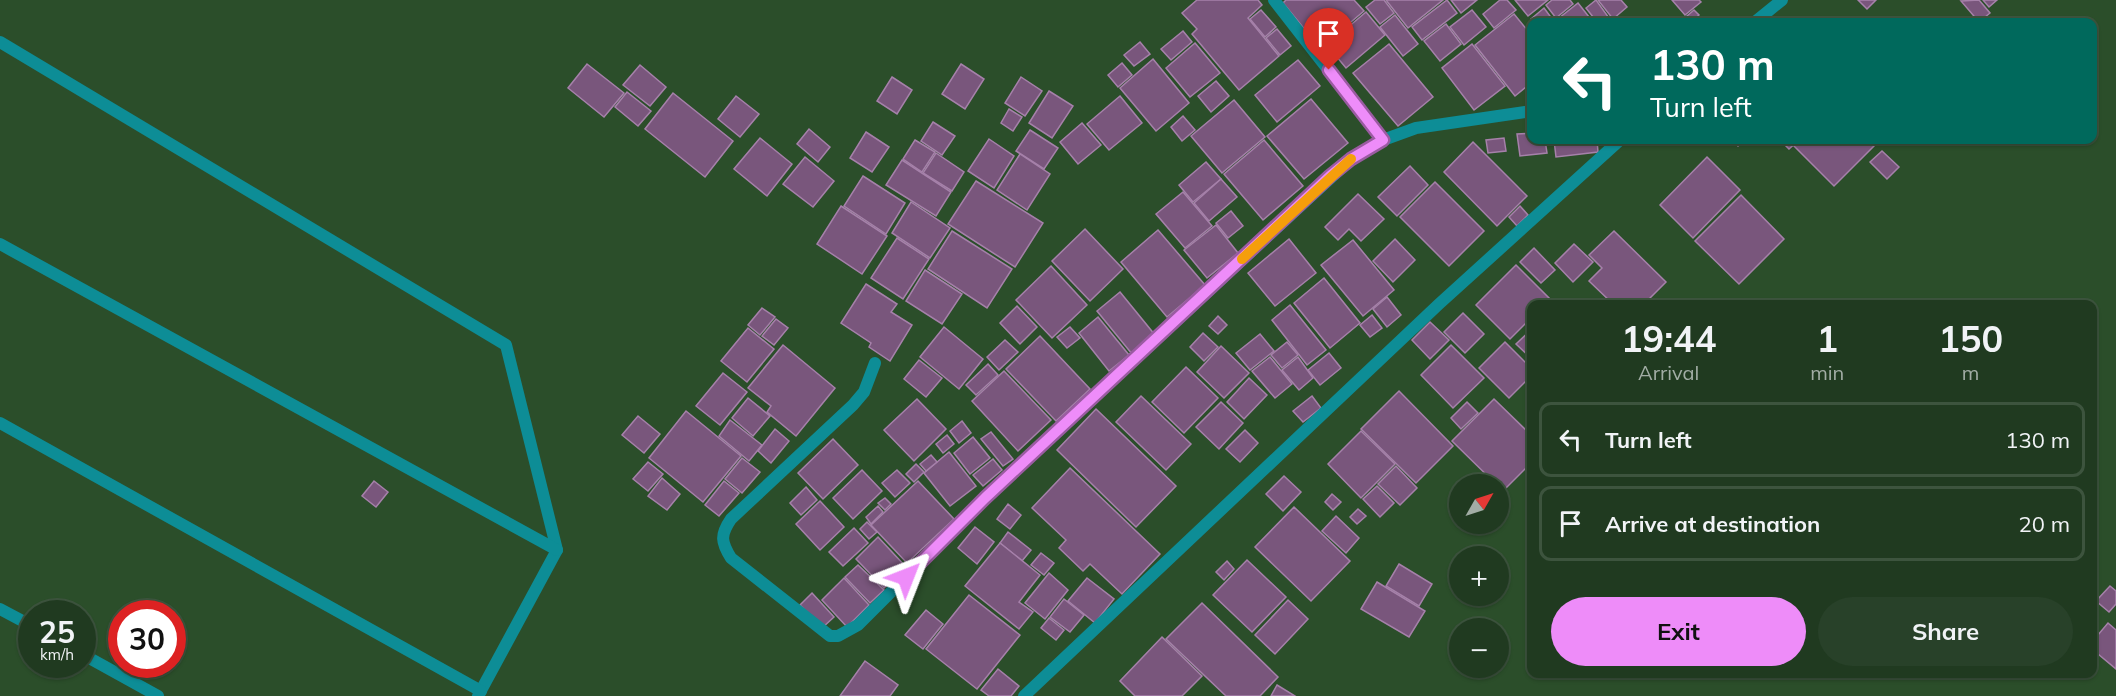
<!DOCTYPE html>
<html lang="en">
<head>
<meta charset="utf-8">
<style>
	body { margin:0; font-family:Mulish,sans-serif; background:#284129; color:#f1f3f6; height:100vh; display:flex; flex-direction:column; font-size:22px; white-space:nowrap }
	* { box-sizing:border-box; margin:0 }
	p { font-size:20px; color:#a2ada5 }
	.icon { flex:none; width:33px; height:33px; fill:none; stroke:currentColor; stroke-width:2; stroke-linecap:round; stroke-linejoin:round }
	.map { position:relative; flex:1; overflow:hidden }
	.sheet { position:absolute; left:1527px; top:300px; width:570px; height:378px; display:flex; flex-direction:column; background:#203a20; border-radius:12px; box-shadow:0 2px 4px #0004,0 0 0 2px #3d543e }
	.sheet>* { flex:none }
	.guide { position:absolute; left:1527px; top:18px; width:570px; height:126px; border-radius:12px; box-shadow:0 2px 4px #0004,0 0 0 2px #3d543e; background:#00695c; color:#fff; overflow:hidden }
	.needle { width:39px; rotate:51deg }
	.tools { position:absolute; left:1449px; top:474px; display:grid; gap:12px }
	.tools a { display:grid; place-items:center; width:60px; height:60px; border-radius:50%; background:#203a20; box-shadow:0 2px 4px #0004,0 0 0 2px #3d543e; font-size:30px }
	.speed { position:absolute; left:18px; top:600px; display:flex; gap:12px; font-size:30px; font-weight:700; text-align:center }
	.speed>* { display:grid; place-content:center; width:78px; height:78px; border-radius:50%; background:#203a20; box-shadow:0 2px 4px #0004,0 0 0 2px #3d543e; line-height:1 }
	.speed small { font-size:15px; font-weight:400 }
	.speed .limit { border:9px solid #d22; background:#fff; color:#111 }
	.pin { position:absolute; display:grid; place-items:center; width:51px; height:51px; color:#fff; margin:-62px -26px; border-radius:50% 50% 50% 0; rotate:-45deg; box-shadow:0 0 6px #0007 }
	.pin .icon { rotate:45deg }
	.me { position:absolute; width:66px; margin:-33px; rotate:45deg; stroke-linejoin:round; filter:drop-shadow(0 0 4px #0008) }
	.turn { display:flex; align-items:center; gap:21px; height:126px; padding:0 24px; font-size:27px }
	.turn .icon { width:78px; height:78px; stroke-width:2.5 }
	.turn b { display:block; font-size:42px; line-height:51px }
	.eta { display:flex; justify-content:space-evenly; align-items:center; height:102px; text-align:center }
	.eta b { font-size:36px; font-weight:700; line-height:42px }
	.primary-button { display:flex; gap:12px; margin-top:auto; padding:12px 24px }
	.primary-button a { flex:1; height:69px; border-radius:36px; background:#ee8cf9; color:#111; font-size:24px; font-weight:700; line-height:69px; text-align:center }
	.primary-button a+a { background:#284129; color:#f1f3f6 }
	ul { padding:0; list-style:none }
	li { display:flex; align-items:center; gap:18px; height:75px; margin:0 12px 9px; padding:0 12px; border:3px solid #3d543e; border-radius:12px }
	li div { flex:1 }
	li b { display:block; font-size:22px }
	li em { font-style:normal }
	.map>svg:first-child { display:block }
	.building { fill:#79567c; stroke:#a681aa; stroke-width:1.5 }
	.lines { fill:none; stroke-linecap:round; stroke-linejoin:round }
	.minor { stroke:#0d8d96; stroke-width:12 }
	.route-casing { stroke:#9b5ba2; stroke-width:15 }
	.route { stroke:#ee8cf9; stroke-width:10 }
	.slow { stroke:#f59e0b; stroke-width:10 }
</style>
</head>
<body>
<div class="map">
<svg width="2116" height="696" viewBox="0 0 2116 696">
	<rect width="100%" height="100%" fill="#2b4e2a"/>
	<!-- building -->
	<g class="building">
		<path d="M1197,0H1258L1262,5L1248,18L1279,56L1239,90L1192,34L1197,29L1182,13Z"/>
		<path d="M1286,0H1354L1364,11L1320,48L1283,3Z"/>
		<path d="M1375,0H1384L1394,13L1380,24L1366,7Z"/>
		<path d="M1386,0H1443L1408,28Z"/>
		<path d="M1447,0L1457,13L1422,40L1412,27Z"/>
		<path d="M1451,0H1477L1461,13Z"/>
		<path d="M1500,0H1507L1516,10L1494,28L1483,14Z"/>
		<path d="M1515,0H1548L1528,16Z"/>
		<path d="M1552,0H1570L1573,4L1556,18L1546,5Z"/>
		<path d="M1596,0L1609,18L1604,22H1597L1586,8Z"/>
		<path d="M1598,0H1621L1627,7L1613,19Z"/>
		<path d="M1672,0H1699L1701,2L1685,15Z"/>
		<path d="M1858,0H1876L1867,9Z"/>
		<path d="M1979,0L1990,13L1979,22L1961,1Z"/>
		<path d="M1983,0H1997L1989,7Z"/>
		<path d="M1578,3L1593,22H1554Z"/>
		<path d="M1544,8L1553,20L1550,22H1534L1531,19Z"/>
		<path d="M1261,10L1276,27L1265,37L1250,19Z"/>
		<path d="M1472,10L1486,27L1464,45L1450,27Z"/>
		<path d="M1694,10L1699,15L1692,21L1687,16Z"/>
		<path d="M1366,12L1385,35L1346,68L1327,45Z"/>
		<path d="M1514,14L1532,36V82L1515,96L1475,45Z"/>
		<path d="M1395,15L1418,44L1403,56L1380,27Z"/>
		<path d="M1446,24L1461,44L1440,61L1424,41Z"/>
		<path d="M1277,29L1291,46L1280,55L1266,38Z"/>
		<path d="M1183,31L1192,42L1171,60L1161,49Z"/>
		<path d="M1140,42L1150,54L1134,66L1124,55Z"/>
		<path d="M1195,43L1220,73L1190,97L1166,68Z"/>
		<path d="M1389,44L1433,97L1398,126L1353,73Z"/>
		<path d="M1472,44L1505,86L1474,110L1442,68Z"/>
		<path d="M1153,59L1189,103L1156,131L1120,88Z"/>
		<path d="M1298,60L1320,86L1277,122L1255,95Z"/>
		<path d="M1122,63L1132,75L1118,87L1108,75Z"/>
		<path d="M587,64L624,93L604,117L568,88Z"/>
		<path d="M961,64L984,79L965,109L942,94Z"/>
		<path d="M640,65L666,87L650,106L623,85Z"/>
		<path d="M892,77L912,90L897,114L877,101Z"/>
		<path d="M1021,77L1042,91L1025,116L1005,103Z"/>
		<path d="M1216,81L1229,96L1211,112L1198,96Z"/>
		<path d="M1049,91L1073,106L1052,138L1029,123Z"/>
		<path d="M627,92L651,111L638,126L615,107Z"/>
		<path d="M673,93L733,141L705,177L645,129Z"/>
		<path d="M736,96L759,114L740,137L718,119Z"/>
		<path d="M1120,96L1142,123L1109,150L1087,124Z"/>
		<path d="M1311,99L1348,143L1304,179L1267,136Z"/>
		<path d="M1234,100L1265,137L1222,173L1191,136Z"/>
		<path d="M1009,109L1022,117L1013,131L1001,123Z"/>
		<path d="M1183,116L1195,130L1182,141L1171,127Z"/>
		<path d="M933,122L955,136L942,155L921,141Z"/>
		<path d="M1082,123L1101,145L1078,164L1060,142Z"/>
		<path d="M809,129L830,147L818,162L797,144Z"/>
		<path d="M1030,130L1058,148L1044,169L1016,151Z"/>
		<path d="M866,132L889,147L872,172L850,158Z"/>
		<path d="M1532,133V140H1545L1547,153L1520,156L1517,134Z"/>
		<path d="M760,138L792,164L767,196L734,169Z"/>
		<path d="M1504,138L1506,151L1488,153L1486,140Z"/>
		<path d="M989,139L1014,156L994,188L968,171Z"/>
		<path d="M915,140L935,152L922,172L903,159Z"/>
		<path d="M1264,140L1303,186L1263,220L1224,174Z"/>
		<path d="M1554,140H1597L1598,152L1556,157Z"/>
		<path d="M1731,140H1744L1738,146Z"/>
		<path d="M1780,140H1799L1789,149Z"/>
		<path d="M1800,140H1876L1878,142L1834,186L1794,146Z"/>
		<path d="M1473,142L1527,196L1497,226L1444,172Z"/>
		<path d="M1882,151L1899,167L1887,179L1870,162Z"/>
		<path d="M936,153L964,172L952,191L923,173Z"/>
		<path d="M1020,154L1050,174L1027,210L997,190Z"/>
		<path d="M805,157L834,181L813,207L783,184Z"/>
		<path d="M1707,157L1740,190L1693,238L1660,205Z"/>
		<path d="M902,160L951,192L936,216L886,185Z"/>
		<path d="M1206,162L1221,179L1193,202L1179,185Z"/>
		<path d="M1410,166L1428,185L1397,216L1378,197Z"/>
		<path d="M863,176L905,203L886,234L844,206Z"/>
		<path d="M1221,179L1237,197L1209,221L1194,203Z"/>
		<path d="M976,181L1043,223L1015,267L948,224Z"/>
		<path d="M1435,182L1484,231L1449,266L1400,217Z"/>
		<path d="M1183,192L1212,226L1185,248L1156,214Z"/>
		<path d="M1358,194L1384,219L1361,241L1349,229L1338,240L1325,227Z"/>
		<path d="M1741,195L1784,239L1739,284L1695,241Z"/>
		<path d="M911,202L950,228L930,258L892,233Z"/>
		<path d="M841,206L887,236L862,274L817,244Z"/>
		<path d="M1520,206L1528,215L1517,226L1509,217Z"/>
		<path d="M1231,211L1243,226L1228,238L1216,223Z"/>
		<path d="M1216,225L1238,253L1207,278L1184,250Z"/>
		<path d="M1085,229L1123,269L1090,301L1052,261Z"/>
		<path d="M1158,230L1205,285L1167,317L1121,262Z"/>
		<path d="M952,231L1012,269L987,308L928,269Z"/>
		<path d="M1614,231L1666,282L1644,304H1613L1589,281L1602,268L1589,255Z"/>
		<path d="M897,238L929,259L903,299L871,278Z"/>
		<path d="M1289,239L1316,273L1275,306L1248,273Z"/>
		<path d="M1395,239L1415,260L1393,282L1373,261Z"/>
		<path d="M1353,240L1394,290L1363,316L1321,265Z"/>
		<path d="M1574,244L1593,262L1573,282L1555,263Z"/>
		<path d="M1534,248L1555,270L1541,283L1520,262Z"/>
		<path d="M1516,265L1550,299L1544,304H1532V317L1510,339L1476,305Z"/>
		<path d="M1051,266L1087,305L1052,338L1016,300Z"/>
		<path d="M925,270L962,294L942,324L906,301Z"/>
		<path d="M1324,278L1360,323L1330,348L1294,303Z"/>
		<path d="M866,284L897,304L891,312L912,325L890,361L869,347L871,343L841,323Z"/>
		<path d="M1120,292L1155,335L1132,354L1097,311Z"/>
		<path d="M1387,297L1401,315L1387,327L1373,309Z"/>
		<path d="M1290,305L1326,350L1307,365L1272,320Z"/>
		<path d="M1017,306L1037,327L1020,344L1000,323Z"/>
		<path d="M762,308L775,317L760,335L748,325Z"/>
		<path d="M1463,313L1484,334L1465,353L1444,332Z"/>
		<path d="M1372,315L1382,328L1370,337L1360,325Z"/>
		<path d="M1218,316L1227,325L1218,334L1209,326Z"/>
		<path d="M1098,317L1129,355L1109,371L1079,333Z"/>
		<path d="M776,319L788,328L774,345L762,336Z"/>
		<path d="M1430,322L1449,340L1430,359L1412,340Z"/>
		<path d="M944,327L983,359L959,389L920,357Z"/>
		<path d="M1070,327L1080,338L1067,348L1057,337Z"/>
		<path d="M748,328L774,349L747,382L721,361Z"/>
		<path d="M1532,329V359L1516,344Z"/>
		<path d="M1203,333L1218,347L1204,361L1190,347Z"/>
		<path d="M1260,334L1274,351L1250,370L1236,353Z"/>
		<path d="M1040,336L1090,389L1056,421L1006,369Z"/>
		<path d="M1005,340L1018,352L999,370L987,357Z"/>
		<path d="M1287,342L1298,355L1282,368L1271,355Z"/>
		<path d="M1505,342L1532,369V375L1509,398L1479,368Z"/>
		<path d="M783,345L835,388L796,436L767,412L771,406L748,388Z"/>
		<path d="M1451,345L1484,378L1453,408L1421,375Z"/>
		<path d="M1221,346L1249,373L1224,398L1197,372Z"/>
		<path d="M1329,353L1341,368L1320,385L1308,370Z"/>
		<path d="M1270,357L1292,384L1275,398L1252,371Z"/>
		<path d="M1298,357L1313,378L1299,390L1282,370Z"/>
		<path d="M919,360L942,378L926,397L904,379Z"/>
		<path d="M988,364L998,375L976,395L966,385Z"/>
		<path d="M1186,367L1218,398L1184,433L1152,402Z"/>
		<path d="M1004,371L1051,420L1018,451L972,401Z"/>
		<path d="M723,373L747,392L720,425L696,406Z"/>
		<path d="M1249,378L1267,395L1244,419L1227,402Z"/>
		<path d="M1399,391L1453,446L1416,483L1361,429Z"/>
		<path d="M1141,396L1191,444L1166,470L1116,422Z"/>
		<path d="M1312,396L1321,408L1303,422L1293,411Z"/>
		<path d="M748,398L770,416L753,436L732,418Z"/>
		<path d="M917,399L946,429L914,461L884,430Z"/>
		<path d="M1494,399L1532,436V462L1503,491L1452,441Z"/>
		<path d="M1221,402L1243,423L1219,449L1196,427Z"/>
		<path d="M1467,402L1478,413L1461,429L1451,418Z"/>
		<path d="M1096,409L1176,486L1136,527L1057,450Z"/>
		<path d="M686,411L741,456L703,502L649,458Z"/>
		<path d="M638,416L660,434L644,453L622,435Z"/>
		<path d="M730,420L762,445L749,461L719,436Z"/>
		<path d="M962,421L971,433L959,443L950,431Z"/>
		<path d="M775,429L789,441L771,463L758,451Z"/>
		<path d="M1245,430L1258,443L1240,462L1226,449Z"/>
		<path d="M1361,431L1395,464L1361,498L1328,464Z"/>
		<path d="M991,432L1013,459L1003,466L981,439Z"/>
		<path d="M947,435L954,444L943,453L936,444Z"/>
		<path d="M973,437L990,458L970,474L954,453Z"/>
		<path d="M833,439L858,465L823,499L798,473Z"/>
		<path d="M949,452L976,486L950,506L924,473Z"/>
		<path d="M931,455L937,462L926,471L920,464Z"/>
		<path d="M742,458L760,472L742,493L725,479Z"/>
		<path d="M993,459L1002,470L983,486L973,475Z"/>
		<path d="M648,462L663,474L648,491L633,479Z"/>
		<path d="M916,464L924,472L914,482L906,474Z"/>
		<path d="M1396,466L1417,488L1400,505L1378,484Z"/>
		<path d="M1070,468L1160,554L1122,594L1090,564L1083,571L1059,548L1066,540L1032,508Z"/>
		<path d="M862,470L882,491L853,519L833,498Z"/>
		<path d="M897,470L910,483L895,497L882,483Z"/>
		<path d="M1284,476L1301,492L1283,511L1266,494Z"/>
		<path d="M662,478L680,494L667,510L648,496Z"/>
		<path d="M374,481L388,492L376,507L362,496Z"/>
		<path d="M724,481L739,493L719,516L705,505Z"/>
		<path d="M918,481L954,519L907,563L871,525Z"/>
		<path d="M1377,486L1394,503L1380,517L1363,499Z"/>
		<path d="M806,487L817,500L801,515L790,503Z"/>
		<path d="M1332,494L1341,502L1333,510L1325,502Z"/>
		<path d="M885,498L891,504L885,510L878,503Z"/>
		<path d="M820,501L844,527L820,550L796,524Z"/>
		<path d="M1008,504L1021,515L1010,529L997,519Z"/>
		<path d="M878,506L883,512L871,524L866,517Z"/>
		<path d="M1294,507L1350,561L1311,601L1255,547Z"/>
		<path d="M1358,509L1366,516L1357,524L1350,517Z"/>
		<path d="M1336,516L1359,538L1346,553L1322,531Z"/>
		<path d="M867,522L877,532L869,539L860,529Z"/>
		<path d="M975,527L994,542L977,564L958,548Z"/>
		<path d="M854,528L868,543L843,566L829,552Z"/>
		<path d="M1008,532L1031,550L1022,561L1000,543Z"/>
		<path d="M878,537L906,567L884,588L856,559Z"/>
		<path d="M1000,543L1040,575L1019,602L1033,612L1019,629L965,586Z"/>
		<path d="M1041,553L1054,563L1044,575L1031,565Z"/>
		<path d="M1247,560L1286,597L1252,632L1213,595Z"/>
		<path d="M1227,561L1234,569L1224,580L1216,572Z"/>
		<path d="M1399,564L1432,584L1419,606L1386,586Z"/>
		<path d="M858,565L884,590L870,603L845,577Z"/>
		<path d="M1049,573L1068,590L1045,619L1025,603Z"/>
		<path d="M844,578L869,605L847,627L822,600Z"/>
		<path d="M1087,578L1114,599L1095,623L1068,601Z"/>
		<path d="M1377,582L1425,611L1409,637L1361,609Z"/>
		<path d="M2110,586L2116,591V604L2109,612L2096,601Z"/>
		<path d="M812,593L834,617L822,628L800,605Z"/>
		<path d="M969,595L1020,635L977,689L926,649Z"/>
		<path d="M1064,599L1084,615L1070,632L1050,617Z"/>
		<path d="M1288,600L1308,619L1275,654L1255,635Z"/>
		<path d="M1202,603L1278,677L1260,696H1226L1166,639Z"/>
		<path d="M926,610L943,624L923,649L905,635Z"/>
		<path d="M1049,618L1064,630L1056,640L1041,628Z"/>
		<path d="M2108,623L2116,630V669L2092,649V642Z"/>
		<path d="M1162,637L1202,676L1182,696H1135L1120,681Z"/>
		<path d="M865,661L898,685L890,696H840Z"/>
		<path d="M998,669L1019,686L1011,696H989L981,690Z"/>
		<path d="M1277,685L1295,696H1271Z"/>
	</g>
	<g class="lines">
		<!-- minor -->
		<g class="minor">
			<path d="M1274,0L1383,140"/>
			<path d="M1755,22L1782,0"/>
			<path d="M0,42L506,345L557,550L478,696"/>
			<path d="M0,244L557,550"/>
			<path d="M875,363L864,392L853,405L731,519C720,535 721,542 731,558L830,636H838L858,625L985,498L1351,159L1383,140L1416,128L1532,111"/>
			<path d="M0,423L481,691"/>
			<path d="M0,609L32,626"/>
			<path d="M82,654L158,696"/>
			<path d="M1024,696L1439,304L1620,140"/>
		</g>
	</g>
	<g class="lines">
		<defs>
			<path id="route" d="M906,577L985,498L1330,176L1351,159L1383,140L1329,70"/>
		</defs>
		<!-- route casing -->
		<use href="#route" class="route-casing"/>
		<!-- route -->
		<use href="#route" class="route"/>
		<!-- slow -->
		<path class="slow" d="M1242,259L1351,159"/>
	</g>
</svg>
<div class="tools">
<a><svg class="needle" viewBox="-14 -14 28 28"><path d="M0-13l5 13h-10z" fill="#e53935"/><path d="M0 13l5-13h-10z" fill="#a2ada5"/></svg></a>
<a>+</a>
<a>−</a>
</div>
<div class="speed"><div>25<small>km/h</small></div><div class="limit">30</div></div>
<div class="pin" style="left:1329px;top:70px;background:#d93025"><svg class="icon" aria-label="arrive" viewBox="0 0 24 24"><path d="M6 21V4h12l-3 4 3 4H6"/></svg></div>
<svg class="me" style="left:906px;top:577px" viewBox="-20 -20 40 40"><path d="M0-17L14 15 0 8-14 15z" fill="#ee8cf9" stroke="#fff" stroke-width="4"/></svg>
<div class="guide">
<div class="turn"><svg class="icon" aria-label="left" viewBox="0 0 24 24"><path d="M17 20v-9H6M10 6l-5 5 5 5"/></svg><div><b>130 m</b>Turn left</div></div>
</div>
<section class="sheet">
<div class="eta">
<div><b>19:44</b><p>Arrival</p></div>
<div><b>1</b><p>min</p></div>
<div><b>150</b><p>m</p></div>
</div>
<ul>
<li><svg class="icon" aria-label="left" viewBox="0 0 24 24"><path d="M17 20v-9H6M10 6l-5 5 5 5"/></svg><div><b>Turn left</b></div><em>130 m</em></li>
<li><svg class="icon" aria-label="arrive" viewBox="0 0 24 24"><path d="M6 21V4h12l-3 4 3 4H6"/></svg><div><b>Arrive at destination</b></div><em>20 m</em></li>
</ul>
<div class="primary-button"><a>Exit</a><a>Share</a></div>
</section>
</div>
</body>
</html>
